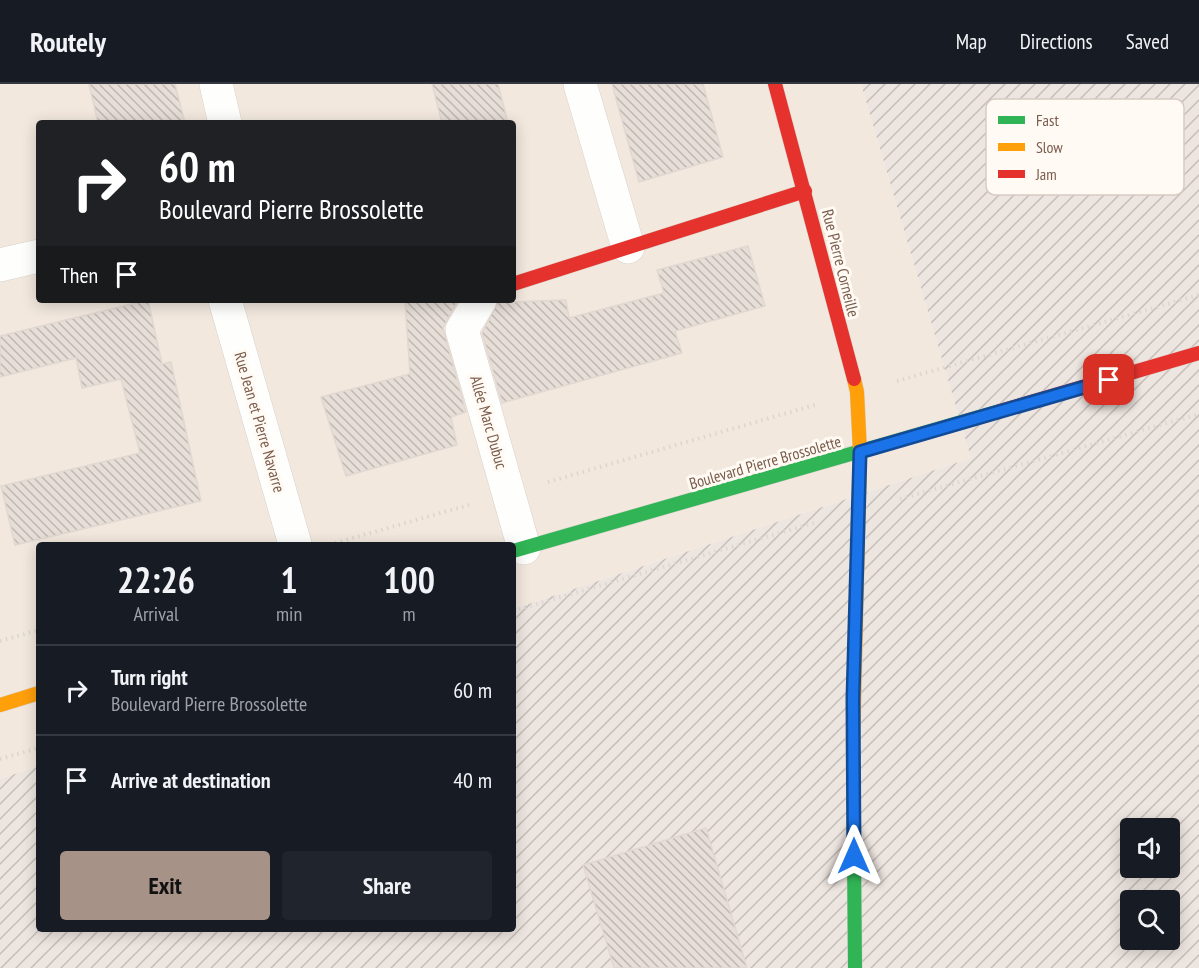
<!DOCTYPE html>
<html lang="en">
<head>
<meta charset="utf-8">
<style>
	body { margin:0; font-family:"PT Sans Narrow",sans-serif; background:#20242c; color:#f1f3f6; height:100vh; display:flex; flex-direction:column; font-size:22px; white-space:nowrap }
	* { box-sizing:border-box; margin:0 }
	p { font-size:20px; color:#9ea1a6 }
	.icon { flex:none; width:33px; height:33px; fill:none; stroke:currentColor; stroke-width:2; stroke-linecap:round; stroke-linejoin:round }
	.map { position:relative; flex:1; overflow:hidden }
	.details { position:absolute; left:36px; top:458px; width:480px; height:390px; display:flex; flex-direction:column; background:#171b24; border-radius:6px; box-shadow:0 3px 15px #0003 }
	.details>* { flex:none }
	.hud { position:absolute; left:36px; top:36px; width:480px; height:183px; border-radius:6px; box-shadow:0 3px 15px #0003; background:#202124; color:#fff; overflow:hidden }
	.buttons { position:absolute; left:1120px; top:734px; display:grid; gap:12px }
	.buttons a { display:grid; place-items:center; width:60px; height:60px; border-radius:6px; background:#171b24; box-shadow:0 3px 15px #0003; font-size:30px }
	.pin { position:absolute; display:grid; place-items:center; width:51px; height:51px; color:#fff; margin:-26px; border-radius:12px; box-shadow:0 3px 9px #0006 }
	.me { position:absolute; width:66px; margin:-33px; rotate:0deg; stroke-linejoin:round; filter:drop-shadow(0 0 4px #0008) }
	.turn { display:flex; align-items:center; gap:21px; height:126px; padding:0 24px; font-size:27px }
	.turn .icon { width:78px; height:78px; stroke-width:2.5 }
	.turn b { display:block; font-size:42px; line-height:51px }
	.then { display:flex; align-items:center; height:57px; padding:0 24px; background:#0003; gap:12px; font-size:22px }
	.eta { display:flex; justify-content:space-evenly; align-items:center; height:102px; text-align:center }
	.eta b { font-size:36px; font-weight:700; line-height:42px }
	.cta { display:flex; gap:12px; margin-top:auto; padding:12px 24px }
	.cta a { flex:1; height:69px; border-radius:6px; background:#a69286; color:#111; font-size:24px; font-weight:700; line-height:69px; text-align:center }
	.cta a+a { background:#20242c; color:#f1f3f6 }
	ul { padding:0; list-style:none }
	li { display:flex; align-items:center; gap:18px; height:90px; padding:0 24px; border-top:2px solid #363941 }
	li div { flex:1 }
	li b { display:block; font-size:22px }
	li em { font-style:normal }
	header { display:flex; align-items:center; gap:36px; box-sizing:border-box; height:84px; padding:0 30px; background:#171b24; border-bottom:2px solid #363941 }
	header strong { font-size:28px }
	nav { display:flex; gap:33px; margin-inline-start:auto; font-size:21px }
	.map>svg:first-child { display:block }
	.residential { fill:#f2e8de; fill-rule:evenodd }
	.industrial { fill:url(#industrial-furrows); fill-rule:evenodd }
	.building { fill:url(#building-back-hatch); stroke:#e2d8d2; stroke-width:1.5 }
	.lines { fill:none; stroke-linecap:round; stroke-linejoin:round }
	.street-casing { stroke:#d7d1cb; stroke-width:34 }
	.fast-casing { stroke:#d9d2cb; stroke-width:15 }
	.slow-casing { stroke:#d9d2cb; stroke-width:15 }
	.jam-casing { stroke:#d9d2cb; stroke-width:15 }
	.path { stroke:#dcd5d0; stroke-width:4; stroke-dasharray:1.5 4.5; stroke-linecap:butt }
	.street { stroke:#fefefd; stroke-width:33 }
	.fast { stroke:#30b455; stroke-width:14 }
	.slow { stroke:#ff9f0a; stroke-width:14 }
	.jam { stroke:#e5322d; stroke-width:14 }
	.route-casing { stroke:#114b97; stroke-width:15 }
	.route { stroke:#1a73e8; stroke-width:10 }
	.labels { text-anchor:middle; stroke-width:6; stroke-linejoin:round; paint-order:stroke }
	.street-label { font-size:16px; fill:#7a5c4d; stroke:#fffaf3 }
	.key { fill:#fffaf3; stroke:#d7cbc1; stroke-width:1.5 }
	.key-label { font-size:16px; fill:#7a5c4d }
</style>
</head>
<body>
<header>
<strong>Routely</strong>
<nav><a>Map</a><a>Directions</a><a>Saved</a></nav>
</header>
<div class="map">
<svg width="1199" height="884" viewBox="0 0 1199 884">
	<defs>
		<pattern id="industrial-furrows" width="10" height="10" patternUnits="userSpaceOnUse" patternTransform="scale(1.5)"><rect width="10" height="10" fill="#ede5e0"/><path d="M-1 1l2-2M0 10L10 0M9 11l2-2" fill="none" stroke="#c5bdb8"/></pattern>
		<pattern id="building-back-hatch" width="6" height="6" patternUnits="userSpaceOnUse" patternTransform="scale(1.5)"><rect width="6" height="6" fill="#e6ded7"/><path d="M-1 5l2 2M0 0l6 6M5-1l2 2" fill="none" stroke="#bfb7b1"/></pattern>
	</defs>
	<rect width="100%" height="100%" fill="#f9f5f0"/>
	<!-- residential -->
	<path class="residential" d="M0,0H861L971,374L513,525V460H39V682L0,695ZM39,39H513V216H39Z"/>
	<!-- industrial -->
	<path class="industrial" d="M861,0H1199V884H0V695L39,682V844H513V525L971,374ZM1131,744H1170V783H1131ZM1131,816H1170V855H1131Z"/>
	<!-- building -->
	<g class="building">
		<path d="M89,0H175L185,39H98Z"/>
		<path d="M432,0H498L508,39H442Z"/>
		<path d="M612,0H703L723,73L639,98Z"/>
		<path d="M748,162L765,222L675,247L682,269L502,319L482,249L499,216L510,218L566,216L569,234L664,209L657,186Z"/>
		<path d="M148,216L162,280L171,278L201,417L15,461L1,402L140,369L121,295L82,304L76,274L0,293V252Z"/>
		<path d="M405,216H458L443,244L466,328L451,333L457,361L346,392L321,313L410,290Z"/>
		<path d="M706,744L747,884H614L583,781Z"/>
	</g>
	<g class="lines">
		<defs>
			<g id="street">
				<path d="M216,0L225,39"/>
				<path d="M580,0L628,163"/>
				<path d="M0,181L39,172"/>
				<path d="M225,216L295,460"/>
				<path d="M480,216L462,246L524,464"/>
			</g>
			<g id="fast">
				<path d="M513,467L1000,327"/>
				<path d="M853,659L855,884"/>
			</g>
			<g id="slow">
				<path d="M0,621L39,609"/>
				<path d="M853,659L860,368L857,308L854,295"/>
			</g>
			<g id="jam">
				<path d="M775,0L854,295"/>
				<path d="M513,200L805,107"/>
				<path d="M1000,327L1199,269"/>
			</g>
		</defs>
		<!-- street casing -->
		<use href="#street" class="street-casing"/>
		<!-- fast casing -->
		<use href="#fast" class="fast-casing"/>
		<!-- slow casing -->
		<use href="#slow" class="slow-casing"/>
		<!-- jam casing -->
		<use href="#jam" class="jam-casing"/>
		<!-- path -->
		<g class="path">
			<path d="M897,297L1199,211"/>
			<path d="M548,398L818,320"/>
			<path d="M900,415L1199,330"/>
			<path d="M335,459L469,421"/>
			<path d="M513,527L817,438"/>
			<path d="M0,557L39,546"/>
			<path d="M0,675L39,664"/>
		</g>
		<!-- street -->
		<use href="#street" class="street"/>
		<!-- fast -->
		<use href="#fast" class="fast"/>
		<!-- slow -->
		<use href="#slow" class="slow"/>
		<!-- jam -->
		<use href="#jam" class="jam"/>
	</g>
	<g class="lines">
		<defs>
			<path id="route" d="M854,772L853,614L860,368L1109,296"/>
		</defs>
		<!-- route casing -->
		<use href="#route" class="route-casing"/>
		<!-- route -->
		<use href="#route" class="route"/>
	</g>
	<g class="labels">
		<!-- street labels -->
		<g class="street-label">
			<text transform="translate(841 179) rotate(76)" y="6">Rue Pierre Corneille</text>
			<text transform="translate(260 338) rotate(74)" y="6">Rue Jean et Pierre Navarre</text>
			<text transform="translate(489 338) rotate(74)" y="6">Allée Marc Dubuc</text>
			<text transform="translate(765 378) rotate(-16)" y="6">Boulevard Pierre Brossolette</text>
		</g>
	</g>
	<!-- legend -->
	<rect x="986" y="15" width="198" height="96" rx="9" class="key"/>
	<rect x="998" y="32" width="27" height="8" fill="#30b455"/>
	<rect x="998" y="59" width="27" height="8" fill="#ff9f0a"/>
	<rect x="998" y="86" width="27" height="8" fill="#e5322d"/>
	<g class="key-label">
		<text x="1036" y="42">Fast</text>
		<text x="1036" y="69">Slow</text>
		<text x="1036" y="96">Jam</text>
	</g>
</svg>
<div class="buttons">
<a><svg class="icon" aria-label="sound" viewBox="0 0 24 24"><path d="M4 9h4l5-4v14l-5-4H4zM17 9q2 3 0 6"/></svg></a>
<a><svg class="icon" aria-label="search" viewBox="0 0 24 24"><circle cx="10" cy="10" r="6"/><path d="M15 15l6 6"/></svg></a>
</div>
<div class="pin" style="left:1109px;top:296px;background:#d93025"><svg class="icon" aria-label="arrive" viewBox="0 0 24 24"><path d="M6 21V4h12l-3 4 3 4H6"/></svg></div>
<svg class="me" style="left:854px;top:772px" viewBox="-20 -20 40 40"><path d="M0-17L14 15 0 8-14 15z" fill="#1a73e8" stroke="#fff" stroke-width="4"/></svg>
<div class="hud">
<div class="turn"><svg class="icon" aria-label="right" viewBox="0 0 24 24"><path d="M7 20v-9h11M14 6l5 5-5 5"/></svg><div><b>60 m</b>Boulevard Pierre Brossolette</div></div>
<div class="then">Then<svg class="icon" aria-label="arrive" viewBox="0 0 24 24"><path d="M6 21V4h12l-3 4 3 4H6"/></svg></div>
</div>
<section class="details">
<div class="eta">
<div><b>22:26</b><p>Arrival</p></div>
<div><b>1</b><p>min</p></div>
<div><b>100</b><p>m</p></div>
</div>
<ul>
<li><svg class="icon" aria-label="right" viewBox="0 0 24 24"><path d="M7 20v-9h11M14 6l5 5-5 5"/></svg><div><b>Turn right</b><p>Boulevard Pierre Brossolette</p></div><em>60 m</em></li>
<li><svg class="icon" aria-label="arrive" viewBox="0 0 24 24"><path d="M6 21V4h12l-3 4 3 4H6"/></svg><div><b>Arrive at destination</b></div><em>40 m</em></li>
</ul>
<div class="cta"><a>Exit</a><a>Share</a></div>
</section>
</div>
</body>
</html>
